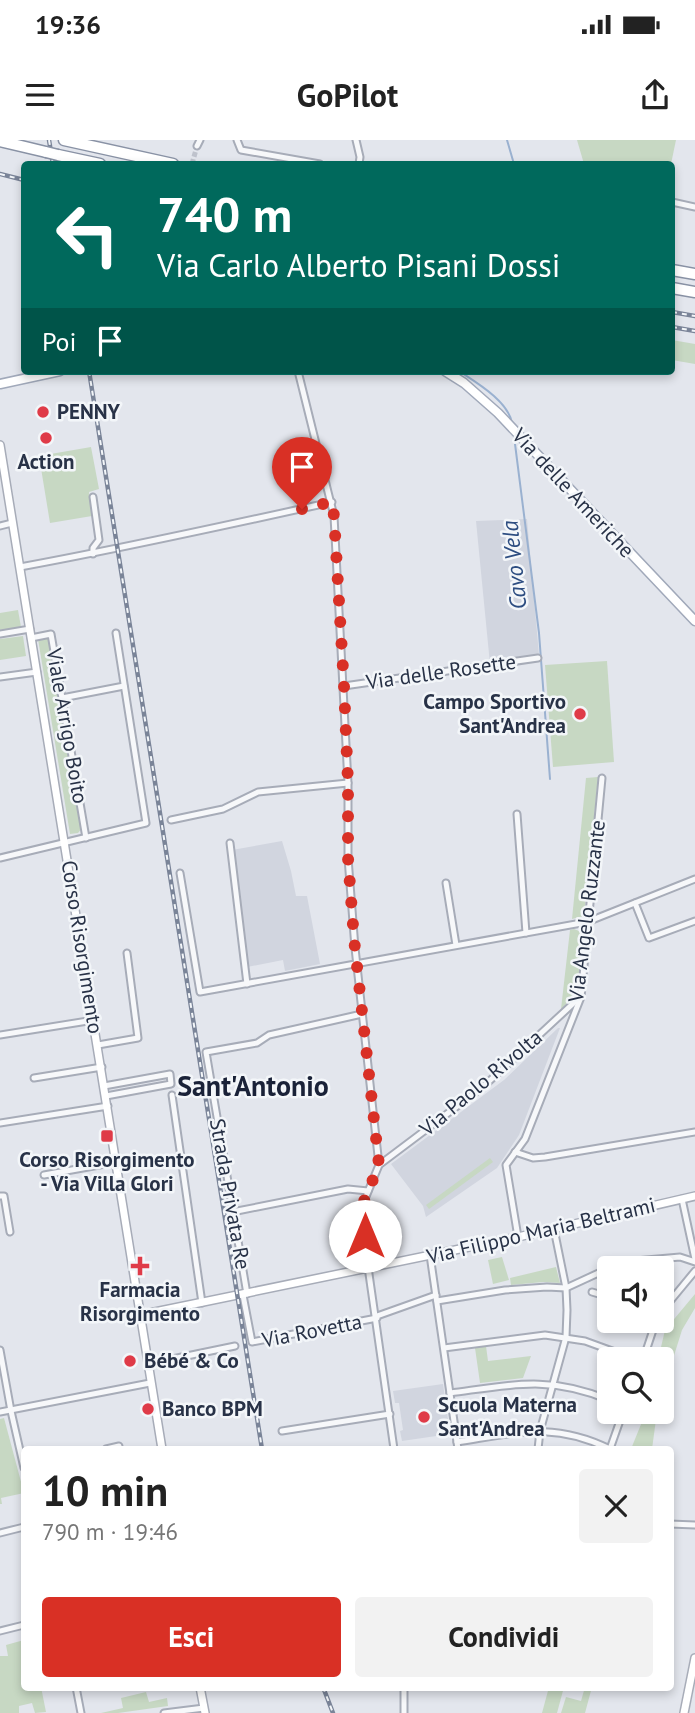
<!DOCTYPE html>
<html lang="it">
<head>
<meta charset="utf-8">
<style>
	body { margin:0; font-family:"PT Sans",sans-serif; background:#f2f2f2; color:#222; height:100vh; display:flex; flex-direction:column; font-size:26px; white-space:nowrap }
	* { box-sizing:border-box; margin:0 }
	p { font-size:23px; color:#767676 }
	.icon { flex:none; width:38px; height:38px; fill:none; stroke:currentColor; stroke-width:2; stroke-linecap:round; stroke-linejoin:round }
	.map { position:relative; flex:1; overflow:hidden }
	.drawer { position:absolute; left:21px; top:1306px; width:653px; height:245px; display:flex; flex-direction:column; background:#fff; border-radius:7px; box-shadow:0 4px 10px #0003 }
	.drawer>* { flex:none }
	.banner { position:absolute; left:21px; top:21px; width:654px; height:214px; border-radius:7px; box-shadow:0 4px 10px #0003; background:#00695c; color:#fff; overflow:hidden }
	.fabs { position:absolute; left:597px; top:1116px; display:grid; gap:14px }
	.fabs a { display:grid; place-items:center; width:77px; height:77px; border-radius:7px; background:#fff; box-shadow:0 4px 10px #0003; font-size:35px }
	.pin { position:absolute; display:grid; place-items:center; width:60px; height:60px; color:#fff; margin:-72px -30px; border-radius:50% 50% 50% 0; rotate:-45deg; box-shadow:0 0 7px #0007 }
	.pin .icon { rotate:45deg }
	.me { position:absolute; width:77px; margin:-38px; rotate:0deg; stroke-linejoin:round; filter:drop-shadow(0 0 5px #0008) }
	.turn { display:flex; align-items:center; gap:24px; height:147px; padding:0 21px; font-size:32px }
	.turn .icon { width:91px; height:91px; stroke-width:2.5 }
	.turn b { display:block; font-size:49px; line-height:60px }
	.then { display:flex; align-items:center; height:66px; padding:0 21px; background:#0003; gap:14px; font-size:26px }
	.round { display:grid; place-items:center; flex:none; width:74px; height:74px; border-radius:7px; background:#f2f2f2 }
	.overview { display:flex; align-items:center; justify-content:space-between; height:119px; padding:0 21px }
	h1 { font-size:42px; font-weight:800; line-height:52px }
	.primary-button { display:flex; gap:14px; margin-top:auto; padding:14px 21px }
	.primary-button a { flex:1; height:80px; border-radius:7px; background:#d93025; color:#fff; font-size:28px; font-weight:800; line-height:80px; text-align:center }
	.primary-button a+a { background:#f2f2f2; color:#222 }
	.status { display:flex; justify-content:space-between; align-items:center; height:49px; padding:0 35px; background:#fff; direction:ltr }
	.status svg { height:19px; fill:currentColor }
	header { display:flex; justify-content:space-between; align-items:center; height:91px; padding:0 21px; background:#fff; font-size:32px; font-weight:800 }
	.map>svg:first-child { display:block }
	.built { fill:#d1d5df }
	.green { fill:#c7d8c3 }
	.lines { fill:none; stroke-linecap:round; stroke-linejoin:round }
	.stream { stroke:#9ab1d0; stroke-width:2 }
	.street-tunnel { stroke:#bec2cc; stroke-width:5; stroke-dasharray:5 2.5; stroke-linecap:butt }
	.street-casing { stroke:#a7acb8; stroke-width:9 }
	.secondary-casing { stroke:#a7acb8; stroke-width:10 }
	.primary-casing { stroke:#a1a9ba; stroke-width:11 }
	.highway-casing { stroke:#8992a5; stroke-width:13 }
	.street { stroke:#f7f8fa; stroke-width:5 }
	.secondary { stroke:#fff; stroke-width:7 }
	.primary { stroke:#fff; stroke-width:8 }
	.highway { stroke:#fff; stroke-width:10 }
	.rail-casing { stroke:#7a8498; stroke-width:4.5 }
	.rail { stroke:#f3f6f9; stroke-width:2; stroke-dasharray:5; stroke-linecap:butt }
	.highway-bridge-casing { stroke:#8992a5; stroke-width:13; stroke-linecap:butt }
	.highway-bridge { stroke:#fff; stroke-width:10 }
	.route { stroke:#d93025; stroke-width:12; stroke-dasharray:0 21.6 }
	.poi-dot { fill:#df3b48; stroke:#f3f6f9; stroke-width:2.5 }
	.labels { text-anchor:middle; stroke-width:5; stroke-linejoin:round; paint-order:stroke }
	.poi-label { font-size:21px; font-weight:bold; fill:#283247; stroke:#f3f6f9; text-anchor:start }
	.street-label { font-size:21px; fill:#283247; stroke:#f3f6f9 }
	.water-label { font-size:23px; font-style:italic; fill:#2d4d81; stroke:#f3f6f9 }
	.district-label { font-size:28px; font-weight:bold; fill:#1a2238; stroke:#f3f6f9 }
</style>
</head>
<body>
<div class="status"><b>19:36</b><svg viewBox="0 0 49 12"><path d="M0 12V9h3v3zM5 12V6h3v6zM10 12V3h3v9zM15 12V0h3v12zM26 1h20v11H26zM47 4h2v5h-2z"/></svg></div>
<header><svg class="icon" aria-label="menu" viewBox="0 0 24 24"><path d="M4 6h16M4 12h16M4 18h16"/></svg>GoPilot<svg class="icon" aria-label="share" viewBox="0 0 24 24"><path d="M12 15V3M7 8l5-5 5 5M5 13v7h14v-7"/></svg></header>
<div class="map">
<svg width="695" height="1573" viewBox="0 0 695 1573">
	<rect width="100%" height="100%" fill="#e3e6ed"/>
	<!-- built -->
	<g class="built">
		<path d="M527,379L539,515L490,524L476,381Z"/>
		<path d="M282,701L291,731L296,756H307L320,824L285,831L283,820L247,827L232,710Z"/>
		<path d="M558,888H560L519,995L497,1028L426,1077L423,1066L391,1024L504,940Z"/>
		<path d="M443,1244L450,1294L402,1301L400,1291L403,1290L399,1263H395L393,1251Z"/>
	</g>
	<!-- green -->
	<g class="green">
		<path d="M577,0H676L671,24H584Z"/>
		<path d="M672,200L695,204V224L672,220Z"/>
		<path d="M91,307L99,349L89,352L92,376L50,383L39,316Z"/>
		<path d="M18,470L21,487L0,490V473Z"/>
		<path d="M23,496L26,516L0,520V499Z"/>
		<path d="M48,497L51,499L82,688L78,693L70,694L38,499Z"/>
		<path d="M607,521L614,622L553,627L545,525Z"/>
		<path d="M598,637L584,776L572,779L586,638Z"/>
		<path d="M574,789L579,791L582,797C580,822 581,852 561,869L570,790Z"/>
		<path d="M490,1018L493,1022L429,1069L426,1065Z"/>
		<path d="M502,1117L509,1140L493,1144L488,1120Z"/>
		<path d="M556,1127L560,1143L543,1142L511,1145L510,1138Z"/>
		<path d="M695,1154V1168L682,1190L662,1254V1220H658L665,1190Z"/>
		<path d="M486,1206L488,1221L531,1216L523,1238L480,1243L475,1208Z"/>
		<path d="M646,1272H657L652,1309H631Z"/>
		<path d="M4,1278L24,1353L1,1358L2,1364H0V1279Z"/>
		<path d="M24,1500V1547H41L46,1572L35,1573L32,1563L19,1566V1573H0V1516H8L6,1505Z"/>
		<path d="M549,1547H564L557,1573H542Z"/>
		<path d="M585,1547H592L585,1573H561L566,1557L581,1561Z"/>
		<path d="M146,1552L149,1562L167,1558L168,1566L118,1573H101L123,1568L121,1558Z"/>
	</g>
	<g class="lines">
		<!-- stream -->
		<g class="stream">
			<path d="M507,0L514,24"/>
			<path d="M459,231C477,243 508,261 512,283"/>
			<path d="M514,296L539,493L550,639"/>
		</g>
		<!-- street-tunnel -->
		<path class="street-tunnel" d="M192,24L197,6"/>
		<defs>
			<g id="street">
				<path d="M237,0L241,10L320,24"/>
				<path d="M356,0L360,17L359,24"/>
				<path d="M197,6L200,0"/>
				<path d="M672,62L695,67"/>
				<path d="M298,231L334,376L348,643V718L355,808L379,1025L360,1071L394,1309"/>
				<path d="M93,357L99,400L93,408V414"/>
				<path d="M0,386L12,383"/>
				<path d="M20,427C124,408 228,385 332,362"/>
				<path d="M0,494L30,489"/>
				<path d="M31,498L51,494L86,698"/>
				<path d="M0,537L37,532"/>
				<path d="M344,546L538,518"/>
				<path d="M62,558L124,546"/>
				<path d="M517,674L526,793"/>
				<path d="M171,680L223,669L258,652L348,643"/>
				<path d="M230,703L247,844"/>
				<path d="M0,718L146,683L116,493"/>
				<path d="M180,733L200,852L587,782L695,739"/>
				<path d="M446,743L456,805"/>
				<path d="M635,763L649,798L695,781"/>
				<path d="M0,895L94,880"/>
				<path d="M98,905L138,898L127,813"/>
				<path d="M34,938L102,927"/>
				<path d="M104,946L170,934L171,944L106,956"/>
				<path d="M172,955L202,1163"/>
				<path d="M0,983L108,966"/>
				<path d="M515,1012L533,1018L545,1017L695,992"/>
				<path d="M379,1025L484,946L578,859"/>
				<path d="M44,1035L116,1022"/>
				<path d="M0,1056H4L10,1092"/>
				<path d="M682,1059L695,1119"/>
				<path d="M232,1072L348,1049L368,1051"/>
				<path d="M518,1097L506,1025L525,999L581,857L602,638"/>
				<path d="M430,1115L458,1309"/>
				<path d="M592,1152L609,1157"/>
				<path d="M247,1154L206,912L257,903L269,895L362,874"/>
				<path d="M243,1155L252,1202L377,1178"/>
				<path d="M437,1161L505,1150L547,1147L566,1148L605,1130L635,1121L680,1117L695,1122"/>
				<path d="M662,1171L695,1131"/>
				<path d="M377,1176L436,1155"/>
				<path d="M444,1208L545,1195L585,1201L637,1220"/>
				<path d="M0,1210L11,1271L24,1328"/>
				<path d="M643,1220L656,1181"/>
				<path d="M148,1224L235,1206"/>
				<path d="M450,1253C511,1245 550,1235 609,1260"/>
				<path d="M0,1272L150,1243"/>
				<path d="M282,1291L390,1274"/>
				<path d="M457,1302C516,1293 553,1281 610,1309L623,1272"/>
				<path d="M106,1309L119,1306"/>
				<path d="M538,1309L540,1291L566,1197L567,1170L566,1148L554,1089"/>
				<path d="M670,1384L695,1385"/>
				<path d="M0,1393L24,1387"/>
				<path d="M0,1491L24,1485"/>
				<path d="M76,1547L81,1573"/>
				<path d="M404,1547V1573"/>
				<path d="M164,1573L204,1568"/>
			</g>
			<g id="secondary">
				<path d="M0,305L162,1309"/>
				<path d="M140,1175L518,1097L695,1056"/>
				<path d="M200,1547L205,1573"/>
				<path d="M684,1573L695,1518"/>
			</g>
			<g id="primary">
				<path d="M445,231L464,243L498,273L695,481"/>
				<path d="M0,244L60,231"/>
			</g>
			<g id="highway">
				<path d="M64,0L173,24"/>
				<path d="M0,1L46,12"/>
				<path d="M58,15L100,24"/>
				<path d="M672,130L695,134"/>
				<path d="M672,148L695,152"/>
			</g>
		</defs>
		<!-- street casing -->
		<use href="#street" class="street-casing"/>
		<!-- secondary casing -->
		<use href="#secondary" class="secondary-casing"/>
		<!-- primary casing -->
		<use href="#primary" class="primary-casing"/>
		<!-- highway casing -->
		<use href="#highway" class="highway-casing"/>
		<!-- street -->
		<use href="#street" class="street"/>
		<!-- secondary -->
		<use href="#secondary" class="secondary"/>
		<!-- primary -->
		<use href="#primary" class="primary"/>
		<!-- highway -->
		<use href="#highway" class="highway"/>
		<defs>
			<g id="rail">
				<path d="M49,0L53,24"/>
				<path d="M0,34L24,40"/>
				<path d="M672,172L695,176"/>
				<path d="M672,187L695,191"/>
				<path d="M89,231L262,1309"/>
				<path d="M323,1547L333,1573"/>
			</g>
		</defs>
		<!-- rail casing -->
		<use href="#rail" class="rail-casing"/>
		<!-- rail -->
		<use href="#rail" class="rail"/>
		<defs>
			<path id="highway-bridge" d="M46,12L58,15"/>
		</defs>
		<!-- highway-bridge casing -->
		<use href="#highway-bridge" class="highway-bridge-casing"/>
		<!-- highway-bridge -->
		<use href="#highway-bridge" class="highway-bridge"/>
	</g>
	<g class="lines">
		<!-- route -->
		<path class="route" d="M302,369L332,362L334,376L344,546L348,643V718L354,799L379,1025L360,1071L365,1096"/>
	</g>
	<!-- markers -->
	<g class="poi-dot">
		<circle cx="43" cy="272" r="7"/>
		<circle cx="46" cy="298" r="7"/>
		<circle cx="580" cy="574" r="7"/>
		<rect x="100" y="989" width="14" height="14" rx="3.5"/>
		<path d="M136.5 1115.5h7v7h7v7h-7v7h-7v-7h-7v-7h7z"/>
		<circle cx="130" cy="1221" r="7"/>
		<circle cx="148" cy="1269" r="7"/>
		<circle cx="424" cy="1277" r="7"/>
	</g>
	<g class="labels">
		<!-- poi labels -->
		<g class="poi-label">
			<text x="57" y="279">PENNY</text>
			<text x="46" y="329" text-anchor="middle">Action</text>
			<text x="566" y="569" text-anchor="end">Campo Sportivo<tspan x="566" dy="24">Sant'Andrea</tspan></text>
			<text x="107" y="1027" text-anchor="middle">Corso Risorgimento<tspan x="107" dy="24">- Via Villa Glori</tspan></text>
			<text x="140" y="1157" text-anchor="middle">Farmacia<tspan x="140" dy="24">Risorgimento</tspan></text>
			<text x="144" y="1228">Bébé &amp; Co</text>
			<text x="438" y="1272">Scuola Materna<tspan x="438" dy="24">Sant'Andrea</tspan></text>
			<text x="162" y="1276">Banco BPM</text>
		</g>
		<!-- street labels -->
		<g class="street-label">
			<text transform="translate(573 353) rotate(47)" y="7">Via delle Americhe</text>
			<text transform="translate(441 532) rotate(-8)" y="7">Via delle Rosette</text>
			<text transform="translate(67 586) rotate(80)" y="7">Viale Arrigo Boito</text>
			<text transform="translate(587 771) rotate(-83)" y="7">Via Angelo Ruzzante</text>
			<text transform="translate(82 807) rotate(81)" y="7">Corso Risorgimento</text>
			<text transform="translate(481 943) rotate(-40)" y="7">Via Paolo Rivolta</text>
			<text transform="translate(230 1054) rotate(80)" y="7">Strada Privata Re</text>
			<text transform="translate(541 1091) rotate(-13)" y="7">Via Filippo Maria Beltrami</text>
			<text transform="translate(312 1191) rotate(-11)" y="7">Via Rovetta</text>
		</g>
		<!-- water labels -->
		<g class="water-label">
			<text transform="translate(514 425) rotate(-96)" y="8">Cavo Vela</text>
		</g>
		<!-- district labels -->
		<g class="district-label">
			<text x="253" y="956">Sant'Antonio</text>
		</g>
	</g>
</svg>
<div class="fabs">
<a><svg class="icon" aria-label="sound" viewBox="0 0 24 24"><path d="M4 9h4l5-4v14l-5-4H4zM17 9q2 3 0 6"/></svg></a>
<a><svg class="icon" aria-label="search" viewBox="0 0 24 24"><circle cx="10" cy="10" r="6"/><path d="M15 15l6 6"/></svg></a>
</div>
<div class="pin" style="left:302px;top:369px;background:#d93025"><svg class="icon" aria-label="arrive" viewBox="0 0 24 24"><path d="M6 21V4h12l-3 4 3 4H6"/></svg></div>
<svg class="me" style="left:365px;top:1096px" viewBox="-20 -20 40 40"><circle r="19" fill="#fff"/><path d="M0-13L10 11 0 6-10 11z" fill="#d93025"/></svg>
<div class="banner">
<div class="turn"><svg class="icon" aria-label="left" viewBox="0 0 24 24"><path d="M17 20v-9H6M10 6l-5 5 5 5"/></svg><div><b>740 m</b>Via Carlo Alberto Pisani Dossi</div></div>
<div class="then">Poi<svg class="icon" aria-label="arrive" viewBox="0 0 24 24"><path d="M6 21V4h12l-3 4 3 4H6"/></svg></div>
</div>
<section class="drawer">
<div class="overview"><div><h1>10 min</h1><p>790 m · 19:46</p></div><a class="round"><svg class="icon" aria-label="close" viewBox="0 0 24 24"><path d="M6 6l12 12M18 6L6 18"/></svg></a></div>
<div class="primary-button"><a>Esci</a><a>Condividi</a></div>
</section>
</div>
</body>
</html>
